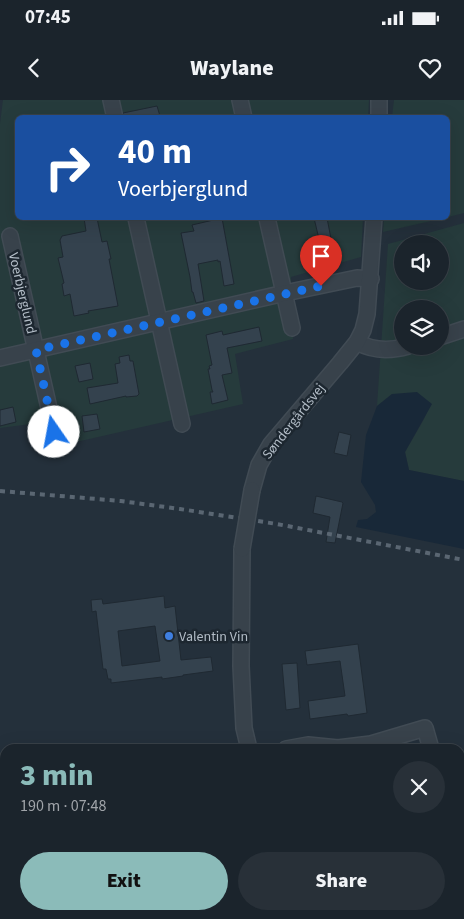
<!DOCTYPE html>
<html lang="en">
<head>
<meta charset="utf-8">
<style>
	body { margin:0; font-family:"Source Sans 3",sans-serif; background:#283038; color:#f1f3f6; height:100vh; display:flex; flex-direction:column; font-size:19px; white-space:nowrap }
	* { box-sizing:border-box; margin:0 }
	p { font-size:16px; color:#a0a4a9 }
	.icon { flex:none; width:28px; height:28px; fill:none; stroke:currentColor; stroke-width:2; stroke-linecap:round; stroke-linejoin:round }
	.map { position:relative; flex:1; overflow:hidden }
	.panel { position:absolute; left:0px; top:644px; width:465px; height:176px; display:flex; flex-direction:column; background:#1b242c; border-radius:15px 15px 0 0; box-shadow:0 5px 20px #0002,0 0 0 1px #394148 }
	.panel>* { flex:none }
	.top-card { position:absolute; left:15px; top:15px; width:435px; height:105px; border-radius:8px; box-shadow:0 5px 20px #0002,0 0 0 1px #394148; background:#1a4fa0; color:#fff; overflow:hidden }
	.buttons { position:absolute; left:394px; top:135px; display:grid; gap:10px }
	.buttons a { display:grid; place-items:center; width:55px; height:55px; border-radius:50%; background:#1b242c; box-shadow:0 5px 20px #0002,0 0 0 1px #394148; font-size:25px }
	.pin { position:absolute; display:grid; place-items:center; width:42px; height:42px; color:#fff; margin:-51px -21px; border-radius:50% 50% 50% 0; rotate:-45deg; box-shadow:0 0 5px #0007 }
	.pin .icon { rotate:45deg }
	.me { position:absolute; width:55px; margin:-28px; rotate:348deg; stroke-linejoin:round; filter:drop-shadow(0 0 4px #0008) }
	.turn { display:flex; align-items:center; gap:18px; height:105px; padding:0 20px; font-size:22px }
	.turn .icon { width:65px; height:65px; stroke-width:2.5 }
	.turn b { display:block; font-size:35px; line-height:42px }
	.round { display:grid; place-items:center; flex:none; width:52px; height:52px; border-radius:26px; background:#283038 }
	.head { display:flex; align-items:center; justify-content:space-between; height:85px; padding:0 20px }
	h1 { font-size:30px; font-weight:800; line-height:38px; color:#8bbbb9 }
	.action { display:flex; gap:10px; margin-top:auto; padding:10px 20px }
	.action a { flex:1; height:58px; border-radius:30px; background:#8bbbb9; color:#111; font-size:20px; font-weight:800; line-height:58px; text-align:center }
	.action a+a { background:#283038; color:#f1f3f6 }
	.status { display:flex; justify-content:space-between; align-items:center; height:35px; padding:0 25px; background:#1b242c; direction:ltr }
	.status svg { height:14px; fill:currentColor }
	header { display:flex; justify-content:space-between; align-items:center; height:65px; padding:0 20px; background:#1b242c; font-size:22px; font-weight:800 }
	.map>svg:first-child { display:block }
	.green { fill:#263b3c; fill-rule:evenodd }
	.water { fill:#182838 }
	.building { fill:#34424e; stroke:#1f2932; fill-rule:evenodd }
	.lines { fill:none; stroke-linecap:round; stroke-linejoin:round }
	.street-casing { stroke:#414b54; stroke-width:18 }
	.street { stroke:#38424b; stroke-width:15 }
	.rail { stroke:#5a6672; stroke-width:4; stroke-dasharray:5 5; stroke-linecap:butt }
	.street-bridge-casing { stroke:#414b54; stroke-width:18; stroke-linecap:butt }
	.street-bridge { stroke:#38424b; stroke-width:15 }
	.route { stroke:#1a73e8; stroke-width:9; stroke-dasharray:0 16.2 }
	.shop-dot { fill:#3f7fe0; stroke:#1d2730; stroke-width:2 }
	.labels { text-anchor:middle; stroke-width:5; stroke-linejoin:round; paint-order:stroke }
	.street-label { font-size:14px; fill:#b3bdc7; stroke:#1d2730 }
	.poi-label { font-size:14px; fill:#b3bdc7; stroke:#1d2730; text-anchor:start }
</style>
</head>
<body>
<div class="status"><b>07:45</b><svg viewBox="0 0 49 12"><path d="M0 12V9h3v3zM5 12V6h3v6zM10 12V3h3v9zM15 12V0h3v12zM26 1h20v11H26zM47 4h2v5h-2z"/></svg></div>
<header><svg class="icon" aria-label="back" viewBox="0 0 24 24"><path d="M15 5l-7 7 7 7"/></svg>Waylane<svg class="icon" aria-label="heart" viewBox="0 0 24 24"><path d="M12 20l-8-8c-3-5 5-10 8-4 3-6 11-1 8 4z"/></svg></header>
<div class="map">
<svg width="464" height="819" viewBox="0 0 464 819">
	<rect width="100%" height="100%" fill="#24303b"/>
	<!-- green -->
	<g class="green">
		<path d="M3,0H369L368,17L18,18V118H363L361,157L291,177L293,239L235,254L243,304L41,350L31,324L0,328V24Z"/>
		<path d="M394,0H464V113L448,117V18L392,17Z"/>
		<path d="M384,118H444L383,132Z"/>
		<path d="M464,123V381L409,370L405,352L423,321L431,303L392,294L377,306L388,144ZM402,144H440V181H402ZM402,209H440V246H402Z"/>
	</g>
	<!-- water -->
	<path class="water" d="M417,292L432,304L405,352L409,370L464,381V449L356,427L358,420L367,419L376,412L375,405L361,382L366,335L377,306L392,294Z"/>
	<!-- building -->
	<g class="building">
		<path d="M157,6L160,16L154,18H124L123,13Z"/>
		<path d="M84,118H97L102,142L107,141L111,159H109L118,206L88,211L89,213L74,216L70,194L64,196L62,184L64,183L58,158L63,157L60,140L62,136L86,131Z"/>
		<path d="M222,118L234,184L224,186L220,161L218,162V160L198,164L204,201L196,203L193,192H192L190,177L181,133L194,131L192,125Z"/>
		<path d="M314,118H327L334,154L323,156Z"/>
		<path d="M259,227L262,241L227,248L232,273L222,275L228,300L212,304L210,292H213L212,290L208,269H210L209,266L212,265L206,235L222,231L223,235Z"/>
		<path d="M129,255L130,261H133L139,294L137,296L126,297V296L90,304L87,288L118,283L115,264L120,263L119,257Z"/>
		<path d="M90,263L93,279L79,282L75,266Z"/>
		<path d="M13,307L16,322L0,326V310Z"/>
		<path d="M97,314L100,329L84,332L82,316Z"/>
		<path d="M339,332L351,335L347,356L334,353Z"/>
		<path d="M316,396L342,402L343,403L335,443L326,442L330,417L313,413Z"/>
		<path d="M164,496L165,508L175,506L181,560L211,557L213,571L183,575V576L162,579V577L111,583V579H108L106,569H103L96,511L92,512L91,500L102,499L103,504ZM155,526L160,561L122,566L118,531Z"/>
		<path d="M358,544L367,613L348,616L347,614L310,619L308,601L345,596L340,561L307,565L305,551Z"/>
		<path d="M297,563L300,608L286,610L282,564Z"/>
	</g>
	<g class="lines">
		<defs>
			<g id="street">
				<path d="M111,0L115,18"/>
				<path d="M240,0L244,18"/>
				<path d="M379,18V0"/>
				<path d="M136,118L182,324"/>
				<path d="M267,118L292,228"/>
				<path d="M10,136L58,348"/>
				<path d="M440,237L464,229"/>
				<path d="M357,242C373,251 391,251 408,246"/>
				<path d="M0,258L285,193L357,178L371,179"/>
				<path d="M252,390L259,365L271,344L340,263L357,242L363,230L367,214L374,118"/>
				<path d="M242,449L241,566L244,628L249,649"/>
				<path d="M286,649L308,645L338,648L371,644L425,628L431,649"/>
				<path d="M460,743L464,756"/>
				<path d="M294,819L295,815"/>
			</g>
		</defs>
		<!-- street casing -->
		<use href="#street" class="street-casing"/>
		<!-- street -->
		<use href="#street" class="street"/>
		<!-- rail -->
		<path class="rail" d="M0,391L121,401L180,409L277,424L464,460"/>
		<defs>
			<path id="street-bridge" d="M242,449L252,390"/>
		</defs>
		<!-- street-bridge casing -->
		<use href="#street-bridge" class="street-bridge-casing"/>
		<!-- street-bridge -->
		<use href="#street-bridge" class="street-bridge"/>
	</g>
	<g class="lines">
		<!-- route -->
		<path class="route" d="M54,332L36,250L321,186"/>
	</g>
	<!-- markers -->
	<circle class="shop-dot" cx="169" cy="536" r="5"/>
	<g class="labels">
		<!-- street labels -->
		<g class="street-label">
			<text transform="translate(23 193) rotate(77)" y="5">Voerbjerglund</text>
			<text transform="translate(293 321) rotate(-52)" y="5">Søndergårdsvej</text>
		</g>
		<!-- poi labels -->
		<g class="poi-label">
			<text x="179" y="541">Valentin Vin</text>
		</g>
	</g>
</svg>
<div class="buttons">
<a><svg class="icon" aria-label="sound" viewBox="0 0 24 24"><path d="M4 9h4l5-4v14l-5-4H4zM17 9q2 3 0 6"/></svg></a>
<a><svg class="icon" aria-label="layers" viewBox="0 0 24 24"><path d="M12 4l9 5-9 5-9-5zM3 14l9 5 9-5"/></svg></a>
</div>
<div class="pin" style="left:321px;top:186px;background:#d93025"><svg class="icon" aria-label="arrive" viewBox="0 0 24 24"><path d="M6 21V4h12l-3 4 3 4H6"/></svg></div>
<svg class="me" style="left:54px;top:332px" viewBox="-20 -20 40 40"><circle r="19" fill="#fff"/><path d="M0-13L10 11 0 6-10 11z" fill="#1a73e8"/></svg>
<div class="top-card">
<div class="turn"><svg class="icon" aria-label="right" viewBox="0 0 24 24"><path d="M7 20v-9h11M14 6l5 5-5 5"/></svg><div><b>40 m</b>Voerbjerglund</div></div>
</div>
<section class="panel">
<div class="head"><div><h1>3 min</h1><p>190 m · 07:48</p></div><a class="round"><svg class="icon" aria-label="close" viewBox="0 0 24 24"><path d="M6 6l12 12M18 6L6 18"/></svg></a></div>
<div class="action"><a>Exit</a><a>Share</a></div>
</section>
</div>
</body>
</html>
